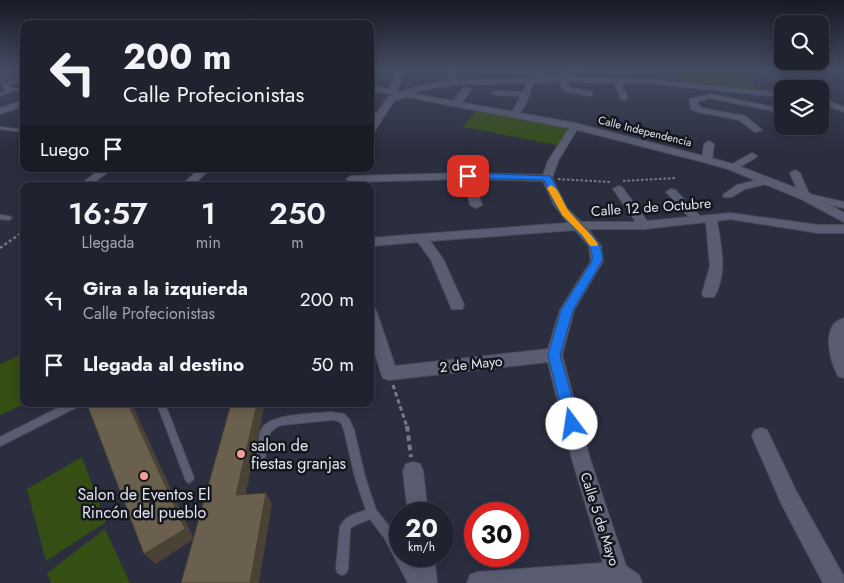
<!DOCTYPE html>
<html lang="es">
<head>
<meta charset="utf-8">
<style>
	body { margin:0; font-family:Jost,sans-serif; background:#2d2f3b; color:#f1f3f6; height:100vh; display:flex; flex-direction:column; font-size:19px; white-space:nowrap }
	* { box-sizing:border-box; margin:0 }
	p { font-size:16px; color:#a2a4aa }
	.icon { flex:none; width:28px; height:28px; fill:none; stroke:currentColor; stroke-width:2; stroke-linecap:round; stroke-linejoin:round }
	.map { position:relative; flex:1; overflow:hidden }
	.details { position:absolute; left:20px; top:182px; width:354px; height:225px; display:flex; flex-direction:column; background:#20222f; border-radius:10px; box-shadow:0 2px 12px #0003,0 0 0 1px #3d3f4b }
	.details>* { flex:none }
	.guide { position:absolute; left:20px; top:20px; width:354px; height:152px; border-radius:10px; box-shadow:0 2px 12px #0003,0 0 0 1px #3d3f4b; background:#20222f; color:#f1f3f6; overflow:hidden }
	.fabs { position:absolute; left:774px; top:15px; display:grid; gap:10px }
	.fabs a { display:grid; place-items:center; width:55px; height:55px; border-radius:10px; background:#20222f; box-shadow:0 2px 12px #0003,0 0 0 1px #3d3f4b; font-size:25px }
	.speed { position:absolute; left:389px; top:502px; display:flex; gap:10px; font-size:25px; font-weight:700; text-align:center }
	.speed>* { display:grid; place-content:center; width:65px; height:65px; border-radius:50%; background:#20222f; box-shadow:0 2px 12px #0003,0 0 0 1px #3d3f4b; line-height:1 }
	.speed small { font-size:12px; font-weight:400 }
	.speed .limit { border:8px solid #d22; background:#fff; color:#111 }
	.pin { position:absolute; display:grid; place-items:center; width:42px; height:42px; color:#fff; margin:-21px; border-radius:10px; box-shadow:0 2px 8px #0006 }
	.me { position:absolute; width:55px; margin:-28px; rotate:346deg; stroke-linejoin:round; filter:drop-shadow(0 0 4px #0008) }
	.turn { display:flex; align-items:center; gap:18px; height:105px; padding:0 20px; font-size:22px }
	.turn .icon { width:65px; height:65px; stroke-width:2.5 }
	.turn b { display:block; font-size:35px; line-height:42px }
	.then { display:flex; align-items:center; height:48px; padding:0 20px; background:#0003; gap:10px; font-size:19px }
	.eta { display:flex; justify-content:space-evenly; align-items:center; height:85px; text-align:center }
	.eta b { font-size:30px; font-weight:600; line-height:35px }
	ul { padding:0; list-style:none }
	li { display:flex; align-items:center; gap:15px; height:65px; padding:0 20px }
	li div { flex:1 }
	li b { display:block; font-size:19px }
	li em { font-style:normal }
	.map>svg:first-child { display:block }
	.green { fill:#344e14 }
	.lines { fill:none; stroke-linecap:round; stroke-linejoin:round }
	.lane-casing { stroke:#494c5a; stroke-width:2 }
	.street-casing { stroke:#494c5a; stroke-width:2 }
	.secondary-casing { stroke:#494c5a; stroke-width:2 }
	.path-far3 { stroke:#787a89; stroke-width:2; stroke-dasharray:2.5 2; stroke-linecap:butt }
	.path-far2 { stroke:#787a89; stroke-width:2.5; stroke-dasharray:3 2.5; stroke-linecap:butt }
	.path-far1 { stroke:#787a89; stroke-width:3; stroke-dasharray:4.5 3; stroke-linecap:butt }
	.path { stroke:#787a89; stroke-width:4; stroke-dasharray:5.5 4; stroke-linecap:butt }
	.lane { fill:#5a5d71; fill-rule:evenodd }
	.street { fill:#5a5d71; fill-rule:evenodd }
	.secondary { fill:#5a5d71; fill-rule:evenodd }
	.shaded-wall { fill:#4b4236 }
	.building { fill:#6b5f4d; stroke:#4b4236 }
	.route { fill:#1a73e8; stroke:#114b97 }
	.slow { fill:#f59e0b }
	.poi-dot { fill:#f59b98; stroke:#15171e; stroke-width:2 }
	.labels { text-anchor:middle; stroke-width:5; stroke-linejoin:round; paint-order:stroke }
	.far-street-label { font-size:11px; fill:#e2e4f0; stroke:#15171e }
	.street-label { font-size:14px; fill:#e2e4f0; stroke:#15171e }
	.near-poi-label { font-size:16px; fill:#e2e4f0; stroke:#15171e; text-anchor:start }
</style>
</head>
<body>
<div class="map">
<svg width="844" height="583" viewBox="0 0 844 583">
	<rect width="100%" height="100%" fill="#2b2e3f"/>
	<!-- green -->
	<g class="green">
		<path d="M676,69H743L757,90L681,81Z"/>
		<path d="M476,111L570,127L561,146L463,127Z"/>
		<path d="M24,353V404L0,415V364Z"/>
		<path d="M82,457L106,522L46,561L27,489Z"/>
		<path d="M105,529L130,583H51L47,573Z"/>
	</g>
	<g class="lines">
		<defs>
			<g id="lane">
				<path d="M24,79V81L13,83L7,87L24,90V92L14,90L0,96V94L9,89L3,88V86L11,81Z"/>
				<path d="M0,127L24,130V132L0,129Z"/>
				<path d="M0,215L9,216L12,218L9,220L0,219Z"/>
				<path d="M66,404H78L77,407L0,446V437Z"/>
				<path d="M157,404H165L194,478L192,481L189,483L186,481Z"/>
				<path d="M331,412L344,414L349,419L354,430L365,477L376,510L393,531L400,545V556H406L420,583H408L385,539L370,519L353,526L350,529L348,569L346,573L342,575L338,573L336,569L340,527C345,516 355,514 366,510L355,477L344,430C341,421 340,421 331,420L281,425C262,433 270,445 264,460L261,461L258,460L256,457C258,449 258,437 261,430C269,413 314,414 331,412Z"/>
			</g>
			<g id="street">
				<path d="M398,69H404L400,84L394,94H388L387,92Z"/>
				<path d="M449,69H455L456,81L537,78L521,69C534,69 544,78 558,78V75L578,69H587L565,78L644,79L782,93V97L644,83H621L628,98L624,100L620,98L614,83L567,82L569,87L592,92L593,94L589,96L563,91L560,82L533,83C530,93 525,112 515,116L511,114L521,96L496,95L492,93L496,91L523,92L526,83L453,85L423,90L394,101L373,133L370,134V122L388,97L419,86L449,81Z"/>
				<path d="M759,69H767L801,89H791Z"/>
				<path d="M464,87L471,89L460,106H454L453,104L457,95Z"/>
				<path d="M710,94L782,109V113L710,98L697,102L701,108L745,116L762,130L755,132L739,120L698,112L691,109L690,99Z"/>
				<path d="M820,98L844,107V112L820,103Z"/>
				<path d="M575,123L579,126L558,161L552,178L567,208L581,222H636L613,189L618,186L622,187L647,221L689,217L666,192L671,189L675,190L700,216L730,213L818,225H844V233H818L730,219L717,221C721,247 728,273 714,297H704L702,294L710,266L706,222L644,229H588L601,246L603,261L574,310L562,355L590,459L626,566L639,575L642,583H467L470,575L478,572L603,563L572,459L548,362L389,380L383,378L381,373L370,337V308L375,309L377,313L395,366L548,349L560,310L591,261L589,246L575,230L430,241L443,259L464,305L462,309H452L450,305L431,260L418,242L370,246V238L568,223L554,205L543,181L474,179L482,205L476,208L470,205L464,179L351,182L346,179L351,176L468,173L543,175L548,161L572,124Z"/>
				<path d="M709,141L714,144L712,160L707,163L702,160L704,144Z"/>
				<path d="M752,153L757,156L755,158L736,169H728L727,167Z"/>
				<path d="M101,169H112L89,186H78Z"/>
				<path d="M199,169H210L192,186H181Z"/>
				<path d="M795,170L800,173L809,194L844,202V208L801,198L790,173Z"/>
				<path d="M766,178L771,181L770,183L745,189L732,197H724L723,195L737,185Z"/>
				<path d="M844,318V378L838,376C830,360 820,325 844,318Z"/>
				<path d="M761,428L767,430L796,491L843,575L844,583H823L782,505L752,436L755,430Z"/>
				<path d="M413,462L420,464L423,471L428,514H408L403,471L406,464Z"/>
				<path d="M412,556H434L437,583H415Z"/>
			</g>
			<g id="secondary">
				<path d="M370,86L575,123L711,158L736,165L809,193L844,213V222L801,199L728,169L703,162L574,129L370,90Z"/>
				<path d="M24,100V106L0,114V108Z"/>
			</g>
		</defs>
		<!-- lane casing -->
		<use href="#lane" class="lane-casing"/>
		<!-- street casing -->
		<use href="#street" class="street-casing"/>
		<!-- secondary casing -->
		<use href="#secondary" class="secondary-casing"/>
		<!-- path-far3 -->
		<g class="path-far3">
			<path d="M558,179L612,182"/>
			<path d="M623,181L676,178"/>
		</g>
		<!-- path-far2 -->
		<path class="path-far2" d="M0,248L24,231"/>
		<!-- path-far1 -->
		<path class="path-far1" d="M393,385L407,427"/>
		<!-- path -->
		<path class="path" d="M407,426L411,457"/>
		<!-- lane -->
		<use href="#lane" class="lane"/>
		<!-- street -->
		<use href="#street" class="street"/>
		<!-- secondary -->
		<use href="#secondary" class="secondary"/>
	</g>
	<!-- shaded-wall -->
	<g class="shaded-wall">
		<path d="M11,69L16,78L10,79L0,85V72L4,70Z"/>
		<path d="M128,404H132L194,539L156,564L144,554Z"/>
		<path d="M257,404H265L243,506L236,495Z"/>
		<path d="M266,493L272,504L259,583H250Z"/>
	</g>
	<!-- building -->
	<g class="building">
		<path d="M0,69H9L4,70L0,72Z"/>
		<path d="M87,404H128L185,529L144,554Z"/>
		<path d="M231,404H257L236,495L266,493L250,583H181Z"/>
	</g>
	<!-- sky -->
	<linearGradient id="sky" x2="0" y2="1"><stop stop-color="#181923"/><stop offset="0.46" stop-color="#444c63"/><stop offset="1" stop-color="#444c63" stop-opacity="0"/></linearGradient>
	<rect width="844" height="150" fill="url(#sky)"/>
	<!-- route -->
	<path class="route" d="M468,173L550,176C557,187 562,200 569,211C579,227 605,238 602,261L573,310L560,355L580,424L577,428L572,430L567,428L565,424L548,355L561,310L592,261C595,242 573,229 563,216C555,206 550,192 544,180L465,178L463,176Z"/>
	<!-- slow -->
	<path class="slow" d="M551,185C560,189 563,204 569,211C578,223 590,232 598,244L597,246H590L582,235L562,215L547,188Z"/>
	<!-- markers -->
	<g class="poi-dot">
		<circle cx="241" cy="454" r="5"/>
		<circle cx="144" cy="476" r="5"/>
	</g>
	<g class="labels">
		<!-- far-street labels -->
		<g class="far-street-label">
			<text transform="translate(645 131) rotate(14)" y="4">Calle Independencia</text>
		</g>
		<!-- street labels -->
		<g class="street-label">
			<text transform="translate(651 207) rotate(-4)" y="5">Calle 12 de Octubre</text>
			<text transform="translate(471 364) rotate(-6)" y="5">2 de Mayo</text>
			<text transform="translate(600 519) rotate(72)" y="5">Calle 5 de Mayo</text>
		</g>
		<!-- near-poi labels -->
		<g class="near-poi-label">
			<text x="251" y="451">salon de<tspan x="251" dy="18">fiestas granjas</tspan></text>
			<text x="144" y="500" text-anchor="middle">Salon de Eventos El<tspan x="144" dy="18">Rincón del pueblo</tspan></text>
		</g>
	</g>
</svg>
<div class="fabs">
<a><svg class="icon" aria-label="search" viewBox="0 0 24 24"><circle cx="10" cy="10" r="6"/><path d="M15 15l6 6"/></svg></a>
<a><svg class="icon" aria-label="layers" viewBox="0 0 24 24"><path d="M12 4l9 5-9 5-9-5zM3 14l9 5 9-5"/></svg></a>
</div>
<div class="speed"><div>20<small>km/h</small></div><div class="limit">30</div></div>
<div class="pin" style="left:468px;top:176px;background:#d93025"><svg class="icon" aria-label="arrive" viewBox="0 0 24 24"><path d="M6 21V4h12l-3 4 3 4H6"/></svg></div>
<svg class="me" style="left:572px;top:424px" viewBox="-20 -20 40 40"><circle r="19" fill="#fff"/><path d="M0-13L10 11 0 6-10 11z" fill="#1a73e8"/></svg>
<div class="guide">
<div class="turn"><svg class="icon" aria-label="left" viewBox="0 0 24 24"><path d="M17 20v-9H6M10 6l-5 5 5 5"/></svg><div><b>200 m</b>Calle Profecionistas</div></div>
<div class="then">Luego<svg class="icon" aria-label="arrive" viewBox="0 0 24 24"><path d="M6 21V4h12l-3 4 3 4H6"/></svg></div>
</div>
<section class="details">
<div class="eta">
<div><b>16:57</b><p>Llegada</p></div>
<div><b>1</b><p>min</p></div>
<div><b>250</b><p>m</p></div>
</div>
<ul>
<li><svg class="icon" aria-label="left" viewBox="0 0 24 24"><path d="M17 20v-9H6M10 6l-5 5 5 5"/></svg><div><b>Gira a la izquierda</b><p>Calle Profecionistas</p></div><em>200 m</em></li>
<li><svg class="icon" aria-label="arrive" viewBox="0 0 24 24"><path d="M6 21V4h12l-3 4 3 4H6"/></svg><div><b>Llegada al destino</b></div><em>50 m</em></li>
</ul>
</section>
</div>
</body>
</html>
